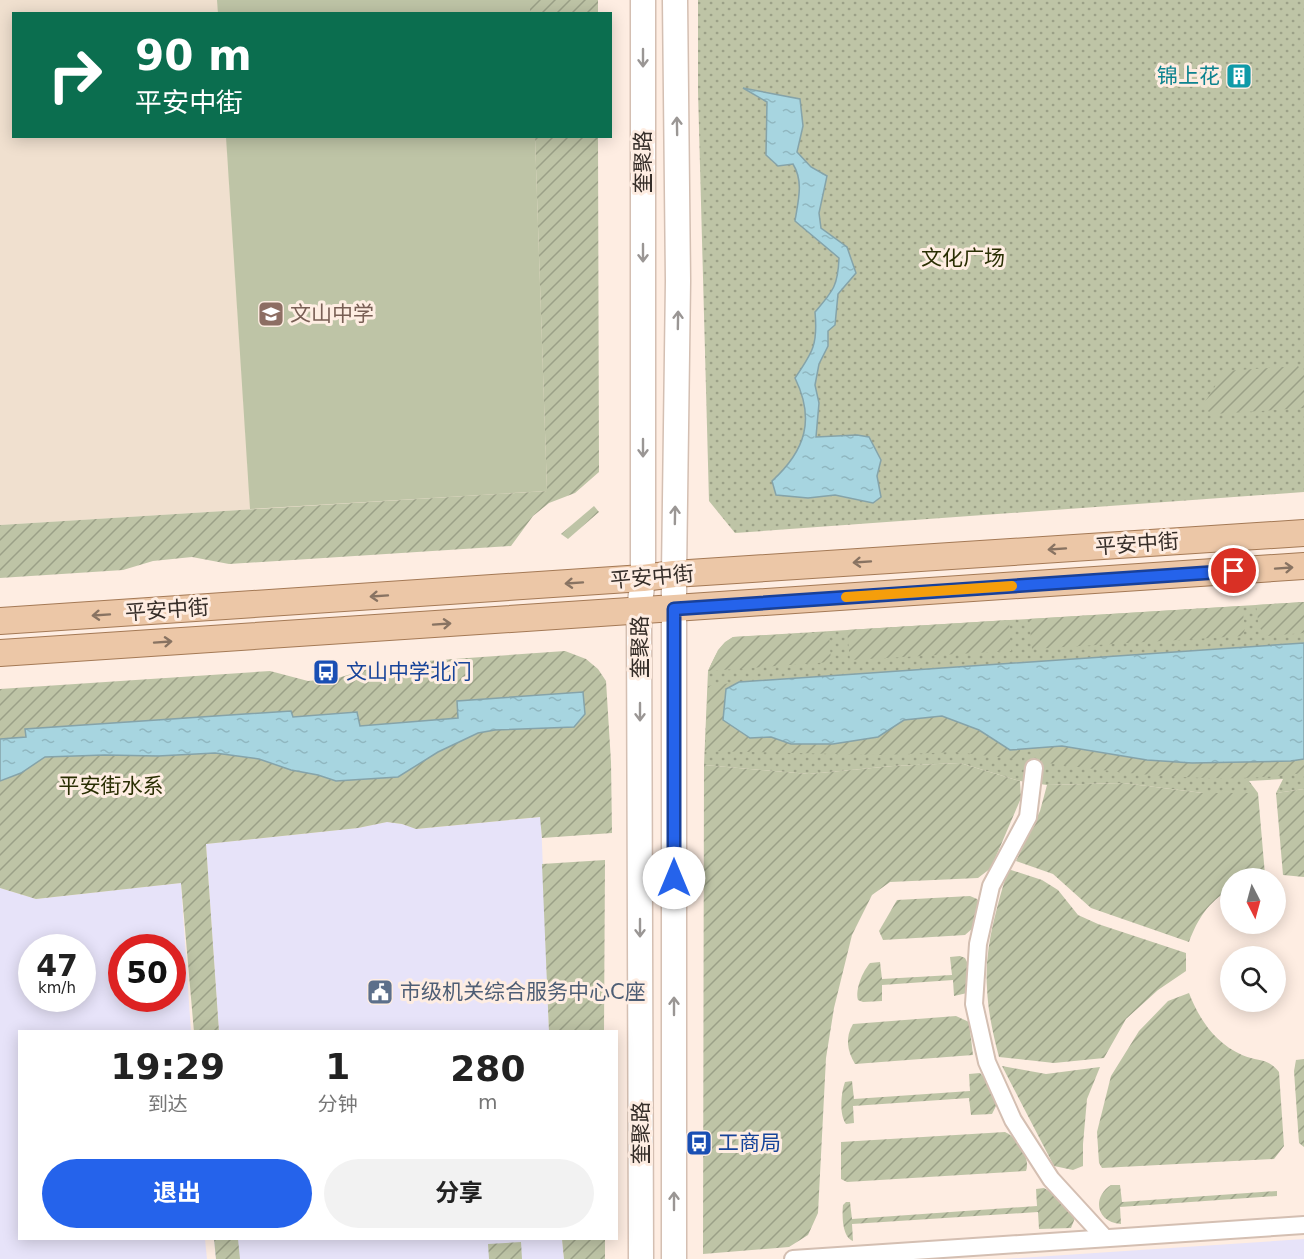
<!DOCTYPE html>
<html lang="zh">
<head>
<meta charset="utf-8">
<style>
	body { margin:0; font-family:"DejaVu Sans","Noto Sans SC",sans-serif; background:#f2f2f2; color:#222; height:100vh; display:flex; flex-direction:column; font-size:22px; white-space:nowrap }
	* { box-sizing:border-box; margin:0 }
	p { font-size:20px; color:#767676 }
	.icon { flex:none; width:33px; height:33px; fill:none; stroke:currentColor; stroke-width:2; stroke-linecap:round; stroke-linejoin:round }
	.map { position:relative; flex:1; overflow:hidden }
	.details { position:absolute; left:18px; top:1030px; width:600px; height:210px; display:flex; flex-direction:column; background:#fff; border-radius:0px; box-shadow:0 3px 15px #0003 }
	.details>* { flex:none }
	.top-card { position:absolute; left:12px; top:12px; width:600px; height:126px; border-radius:0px; box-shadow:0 3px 15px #0003; background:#0b6e4f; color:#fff; overflow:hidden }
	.needle { width:39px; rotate:174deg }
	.fabs { position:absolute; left:1220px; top:868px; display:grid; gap:12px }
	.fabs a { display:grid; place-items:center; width:66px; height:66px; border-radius:50%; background:#fff; box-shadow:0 3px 15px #0003; font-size:30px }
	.speed { position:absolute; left:18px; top:934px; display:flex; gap:12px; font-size:30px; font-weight:700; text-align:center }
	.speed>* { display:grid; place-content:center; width:78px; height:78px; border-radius:50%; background:#fff; box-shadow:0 3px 15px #0003; line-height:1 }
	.speed small { font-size:15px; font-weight:400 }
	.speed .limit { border:9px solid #d22; background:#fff; color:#111 }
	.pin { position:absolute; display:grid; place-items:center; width:51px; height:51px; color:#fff; margin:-26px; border:3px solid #fff; border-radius:50%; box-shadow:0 2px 6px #0007 }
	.me { position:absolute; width:66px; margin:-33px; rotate:0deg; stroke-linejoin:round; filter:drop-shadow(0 0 4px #0008) }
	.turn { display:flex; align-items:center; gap:21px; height:126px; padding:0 24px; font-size:27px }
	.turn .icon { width:78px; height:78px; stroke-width:2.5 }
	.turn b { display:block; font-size:42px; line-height:51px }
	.eta { display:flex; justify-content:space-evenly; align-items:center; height:102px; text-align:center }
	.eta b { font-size:36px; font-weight:700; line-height:42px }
	.primary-button { display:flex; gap:12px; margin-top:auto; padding:12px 24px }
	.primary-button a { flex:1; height:69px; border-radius:36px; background:#2563eb; color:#fff; font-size:24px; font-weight:700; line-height:69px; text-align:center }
	.primary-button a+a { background:#f2f2f2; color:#222 }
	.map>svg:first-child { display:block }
	.commercial { fill:#e7e3f9; fill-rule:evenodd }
	.education { fill:#f0e0cf }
	.grass { fill:url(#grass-dots) }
	.garden { fill:url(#garden-furrows) }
	.pitch { fill:#bec4a6 }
	.water { fill:url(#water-ripples); stroke:#85a3a9; stroke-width:1.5 }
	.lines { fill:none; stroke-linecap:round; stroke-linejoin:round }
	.street-casing { stroke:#d4bfb2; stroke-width:20 }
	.secondary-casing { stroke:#d4bfb2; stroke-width:27 }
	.primary-casing { stroke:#a47955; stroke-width:28 }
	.street { stroke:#fff; stroke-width:16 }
	.secondary { stroke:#fff; stroke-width:24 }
	.primary { stroke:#ecc7a7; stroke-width:26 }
	.oneway { stroke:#9a9694 }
	.oneway2 { stroke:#887362 }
	.route-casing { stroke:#184099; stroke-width:15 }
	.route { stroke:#2563eb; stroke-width:10 }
	.slow { stroke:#f59e0b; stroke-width:10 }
	.labels { text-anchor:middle; stroke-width:6; stroke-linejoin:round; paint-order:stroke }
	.culture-label { font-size:21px; fill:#0d838f; stroke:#feede2; text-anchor:end }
	.street-label { font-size:21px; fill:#362e29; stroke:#feede2 }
	.park-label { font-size:21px; fill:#292e02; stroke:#feede2 }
	.education-label { font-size:21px; fill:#785e54; stroke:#feede2; text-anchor:start }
	.transit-label { font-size:21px; fill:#164399; stroke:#feede2; text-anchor:start }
	.service-label { font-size:21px; fill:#4e5e75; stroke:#feede2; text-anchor:start }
</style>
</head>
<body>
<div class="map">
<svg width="1304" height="1259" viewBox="0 0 1304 1259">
	<defs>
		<pattern id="grass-dots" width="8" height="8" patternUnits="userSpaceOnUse" patternTransform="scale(1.5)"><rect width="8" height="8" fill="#bec4a6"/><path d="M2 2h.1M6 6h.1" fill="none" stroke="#9ba087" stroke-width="1.8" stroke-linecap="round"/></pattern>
		<pattern id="garden-furrows" width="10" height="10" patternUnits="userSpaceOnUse" patternTransform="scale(1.5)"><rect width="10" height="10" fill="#bec4a6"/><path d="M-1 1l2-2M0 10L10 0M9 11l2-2" fill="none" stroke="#9ba087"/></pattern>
		<pattern id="water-ripples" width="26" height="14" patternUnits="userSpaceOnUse" patternTransform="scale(1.5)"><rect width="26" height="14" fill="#a7d5e0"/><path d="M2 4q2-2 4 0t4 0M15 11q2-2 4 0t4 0" fill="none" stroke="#90b7c0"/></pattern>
	</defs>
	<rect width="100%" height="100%" fill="#feede2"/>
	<!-- commercial -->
	<g class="commercial">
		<path d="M541,817L549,1032H219L206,844L358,828L387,822L402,824L417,829Z"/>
		<path d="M181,883L191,1032H20V1239H205L207,1259H0V888L36,899ZM32,948H82V999H32ZM122,948H172V999H122Z"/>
		<path d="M214,1239H562L564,1259H216Z"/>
		<path d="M1304,1239V1259H1004Z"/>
	</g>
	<!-- education -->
	<path class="education" d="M0,0H530V14H14V136L535,137L547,491L0,525Z"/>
	<!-- grass -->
	<g class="grass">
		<path d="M698,0H1304V492L735,533L709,501L698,91Z"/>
		<path d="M1304,602V789L1276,793L1283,779L1249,781L1258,793H1203L1123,783L1047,785L1020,781L960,763L893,766L809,774L704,765L708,671L718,650L725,642L733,637Z"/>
	</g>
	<!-- garden -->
	<g class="garden">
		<rect x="530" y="0" width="68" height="13"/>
		<path d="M535,137H598L599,472L575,493L549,503L533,516L511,546L229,564L192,557L153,561L123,570L0,578V525L547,491Z"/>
		<path d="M1298,366L1304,374V408L1214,414L1201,408L1225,371Z"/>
		<path d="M594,506L599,512L568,539L561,534Z"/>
		<path d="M1304,602V633L1266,636L1259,627L1256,605Z"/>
		<path d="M1242,606L1245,628L1243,636L1032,649L1029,619Z"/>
		<path d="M1009,620L1011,651L850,660L847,630Z"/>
		<path d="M829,632L831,662L708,671C715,656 719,645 733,637Z"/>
		<path d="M565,651L586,659L598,669L606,681L611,762L612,833L542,838L540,817L416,829L402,824L387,822L358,828L206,844L219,1032H194L181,883L36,899L0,888V689L270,671L308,681L338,678L384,664Z"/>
		<path d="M739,682L726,689L750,738L771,737L791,744L878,737L904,720L942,716L979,730L1010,750L1020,749L1022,760L956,752L882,755L705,751L708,686Z"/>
		<path d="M1062,746L1147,760L1192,763L1291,761L1304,759V773C1216,785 1127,774 1040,762L1039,748Z"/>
		<path d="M960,763L1020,781L1021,798L991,868L978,878L890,882L872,895L852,935L834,1008L826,1058L818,1213L808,1235L789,1247L703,1254L704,765L809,774L893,766Z"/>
		<path d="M1123,783L1203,793H1258L1265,875L1252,879H1230V889C1208,903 1198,918 1189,942L1091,908L1053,874L1016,861L1040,811L1047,785Z"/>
		<path d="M1304,789V877L1283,875L1276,793Z"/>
		<path d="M605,860L604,1032H549L542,864Z"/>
		<path d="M1008,869L1042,880L1058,890L1078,915L1098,924L1186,953V971L1158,990L1126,1019L1104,1058L1054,1063L999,1057C993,1034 988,1012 987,988C984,948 997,907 1008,869Z"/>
		<path d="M970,896L977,899L980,903L973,928L965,935L883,940L879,931L897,900Z"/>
		<path d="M960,956L965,958L968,964L967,993L954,996L953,980L882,985V1001L863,1002L858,1000C855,989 863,971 870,963L880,962L882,979L952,975L950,957Z"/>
		<path d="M1189,993C1199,1019 1215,1043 1242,1055C1258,1062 1267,1057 1279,1072L1284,1146L1274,1159L1102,1168L1099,1163L1097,1132L1111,1076L1139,1031L1168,1001Z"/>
		<path d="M956,1016L969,1022L973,1055L855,1064C847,1051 845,1037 853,1024Z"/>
		<path d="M1304,1059V1147L1299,1143L1294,1071L1296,1060Z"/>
		<path d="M1002,1066L1046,1074L1100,1067L1087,1099L1083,1144V1166L1073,1170L1054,1166Z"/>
		<path d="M980,1073L984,1077L997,1104L992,1114L971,1115L969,1098L853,1106L854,1123L846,1124C839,1114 841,1093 845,1082L852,1081L854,1099L970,1091L969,1074Z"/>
		<path d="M1005,1132C1017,1137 1031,1158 1026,1171L847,1182L841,1179V1142Z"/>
		<path d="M1111,1185H1120L1122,1202L1277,1191V1196L1120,1207L1121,1224C1097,1223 1091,1198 1111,1185Z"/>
		<path d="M1044,1188L1049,1191L1075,1218L1071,1228L1039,1229L1038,1212L852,1224L853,1241C842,1237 842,1215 843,1205L846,1202H850L852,1219L1037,1206L1036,1189Z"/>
		<path d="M214,1239H238L240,1259H216Z"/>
		<path d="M562,1239H605V1259H564Z"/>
		<path d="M521,1242L522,1259H489L488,1244Z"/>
	</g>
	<!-- pitch -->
	<g class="pitch">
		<path d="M217,0H530V13L218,14Z"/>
		<path d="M226,137H535L547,491L250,509Z"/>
	</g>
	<!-- water -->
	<g class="water">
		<path d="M743,88L800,99L803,126L797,152L811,167L827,176L819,213L821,228L847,247L856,273L838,294L835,325L828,331V346L819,364L815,385L819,403L816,437L857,435L869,437L881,460L877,476L881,497L873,503L835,495L808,498L776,495L772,481C806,450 815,419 795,378C813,352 818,344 815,312C833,291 838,286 839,258L795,221C798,201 804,182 793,164L778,166L766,155L767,102Z"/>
		<path d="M1304,643V759L1291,761L1192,763L1147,760L1062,746L1010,750L979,730L942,716L904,720L878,737L833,744H791L771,737L750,738L723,720L726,689L739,682Z"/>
		<path d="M583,692L585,714L574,727L495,730L478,733L438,752L398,777L336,781L318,775L291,770L259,759L215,753L158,756L105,755L45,757L21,773L0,781V739L26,737L25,729L291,711L293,717L357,712L360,726L458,718L457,701Z"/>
	</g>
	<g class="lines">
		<defs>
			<g id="street">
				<path d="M1034,768L1028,817L991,886L978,944L974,1004L987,1062L1013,1120L1051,1179L1105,1238"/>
				<path d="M793,1259L1304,1225"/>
			</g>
			<g id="secondary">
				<path d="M641,1259L639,611L643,578V0"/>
				<path d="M674,1259V574L678,281L675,0"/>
			</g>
			<g id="primary">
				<path d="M0,621L643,578L674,574L1304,533"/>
				<path d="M0,653L1304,566"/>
			</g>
		</defs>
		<!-- street casing -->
		<use href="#street" class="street-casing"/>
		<!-- secondary casing -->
		<use href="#secondary" class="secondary-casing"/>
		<!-- primary casing -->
		<use href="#primary" class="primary-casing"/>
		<!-- street -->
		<use href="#street" class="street"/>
		<!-- secondary -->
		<use href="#secondary" class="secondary"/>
		<!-- primary -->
		<use href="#primary" class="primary"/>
	</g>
	<!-- one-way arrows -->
	<defs><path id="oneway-shaft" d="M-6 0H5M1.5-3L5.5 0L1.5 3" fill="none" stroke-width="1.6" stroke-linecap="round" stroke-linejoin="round" transform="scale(1.5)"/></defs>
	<g class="oneway">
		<use href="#oneway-shaft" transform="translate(643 58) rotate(90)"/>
		<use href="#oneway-shaft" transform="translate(677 126) rotate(-91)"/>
		<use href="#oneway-shaft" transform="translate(643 253) rotate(90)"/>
		<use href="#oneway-shaft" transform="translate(678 320) rotate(-89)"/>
		<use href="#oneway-shaft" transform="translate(643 448) rotate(90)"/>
		<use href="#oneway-shaft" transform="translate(675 515) rotate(-89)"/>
		<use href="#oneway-shaft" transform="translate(640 712) rotate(90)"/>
		<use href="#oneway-shaft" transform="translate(640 928) rotate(90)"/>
		<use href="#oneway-shaft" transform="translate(674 1006) rotate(-90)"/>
		<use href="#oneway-shaft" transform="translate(674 1201) rotate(-90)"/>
	</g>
	<g class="oneway2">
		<use href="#oneway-shaft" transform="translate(1057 549) rotate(176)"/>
		<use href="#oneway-shaft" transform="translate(862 562) rotate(176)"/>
		<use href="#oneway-shaft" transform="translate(1284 568) rotate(-4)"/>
		<use href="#oneway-shaft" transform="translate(574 583) rotate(176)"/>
		<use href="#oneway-shaft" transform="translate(379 596) rotate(176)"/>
		<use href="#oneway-shaft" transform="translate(101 615) rotate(176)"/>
		<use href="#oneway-shaft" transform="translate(442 624) rotate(-4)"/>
		<use href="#oneway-shaft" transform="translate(163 642) rotate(-4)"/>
	</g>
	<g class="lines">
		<defs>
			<path id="route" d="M674,878V609L1234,571"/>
		</defs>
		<!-- route casing -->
		<use href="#route" class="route-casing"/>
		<!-- route -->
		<use href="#route" class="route"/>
		<!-- slow -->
		<path class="slow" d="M846,597L1012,586"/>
	</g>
	<!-- icons -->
	<defs>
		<symbol id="building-square" viewBox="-11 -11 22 22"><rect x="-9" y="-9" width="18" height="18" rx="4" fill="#0f9aa8" stroke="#feede2"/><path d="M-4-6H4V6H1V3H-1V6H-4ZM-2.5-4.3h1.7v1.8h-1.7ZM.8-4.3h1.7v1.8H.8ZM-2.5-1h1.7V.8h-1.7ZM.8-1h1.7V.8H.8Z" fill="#fff"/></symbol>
		<symbol id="school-square" viewBox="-11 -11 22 22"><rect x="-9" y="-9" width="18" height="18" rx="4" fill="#8d6e63" stroke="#feede2"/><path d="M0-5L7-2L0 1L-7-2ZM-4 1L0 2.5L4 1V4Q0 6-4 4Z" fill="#fff"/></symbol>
		<symbol id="bus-square" viewBox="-11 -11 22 22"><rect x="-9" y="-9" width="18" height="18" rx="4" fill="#1a4fb4" stroke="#feede2"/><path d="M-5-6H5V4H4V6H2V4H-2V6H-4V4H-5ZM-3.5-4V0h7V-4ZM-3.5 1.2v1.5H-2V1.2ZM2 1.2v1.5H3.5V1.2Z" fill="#fff"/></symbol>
		<symbol id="civic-square" viewBox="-11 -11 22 22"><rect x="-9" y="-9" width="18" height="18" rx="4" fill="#5c6f8a" stroke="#feede2"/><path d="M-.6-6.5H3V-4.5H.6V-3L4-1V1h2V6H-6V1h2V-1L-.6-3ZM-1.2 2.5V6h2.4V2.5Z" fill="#fff"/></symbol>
	</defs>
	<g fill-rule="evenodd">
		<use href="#building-square" x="1224" y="61" width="30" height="30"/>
		<use href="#school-square" x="256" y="299" width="30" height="30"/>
		<use href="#bus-square" x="311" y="657" width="30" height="30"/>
		<use href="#civic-square" x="365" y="977" width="30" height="30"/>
		<use href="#bus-square" x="684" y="1128" width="30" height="30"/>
	</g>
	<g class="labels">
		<!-- culture labels -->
		<g class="culture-label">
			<text x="1220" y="83">锦上花</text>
		</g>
		<!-- street labels -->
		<g class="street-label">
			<text transform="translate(643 162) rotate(-90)" y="7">奎聚路</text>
			<text transform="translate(1137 544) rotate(-4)" y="7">平安中街</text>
			<text transform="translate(652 577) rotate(-5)" y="7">平安中街</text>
			<text transform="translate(167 610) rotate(-4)" y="7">平安中街</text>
			<text transform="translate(640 647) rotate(-90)" y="7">奎聚路</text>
			<text transform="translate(641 1133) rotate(-90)" y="7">奎聚路</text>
		</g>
		<!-- park labels -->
		<g class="park-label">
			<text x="963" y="265">文化广场</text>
			<text x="111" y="793">平安街水系</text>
		</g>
		<!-- education labels -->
		<g class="education-label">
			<text x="290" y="321">文山中学</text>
		</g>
		<!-- transit labels -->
		<g class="transit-label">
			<text x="346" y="679">文山中学北门</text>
			<text x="718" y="1150">工商局</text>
		</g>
		<!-- service labels -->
		<g class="service-label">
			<text x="400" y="999">市级机关综合服务中心C座</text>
		</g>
	</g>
</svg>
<div class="fabs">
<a><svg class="needle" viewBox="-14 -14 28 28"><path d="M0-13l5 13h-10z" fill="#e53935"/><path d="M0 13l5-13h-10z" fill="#767676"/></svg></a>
<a><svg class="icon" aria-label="search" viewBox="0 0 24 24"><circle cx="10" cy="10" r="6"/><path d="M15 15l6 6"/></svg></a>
</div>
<div class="speed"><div>47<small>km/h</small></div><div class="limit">50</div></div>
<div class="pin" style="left:1234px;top:571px;background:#d93025"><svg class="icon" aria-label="arrive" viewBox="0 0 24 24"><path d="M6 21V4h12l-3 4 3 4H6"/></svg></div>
<svg class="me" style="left:674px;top:878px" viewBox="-20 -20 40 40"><circle r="19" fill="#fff"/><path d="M0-13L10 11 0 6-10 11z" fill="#2563eb"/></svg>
<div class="top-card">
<div class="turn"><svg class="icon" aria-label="right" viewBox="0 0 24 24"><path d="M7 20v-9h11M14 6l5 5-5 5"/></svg><div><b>90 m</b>平安中街</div></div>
</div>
<section class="details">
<div class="eta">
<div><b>19:29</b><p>到达</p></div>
<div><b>1</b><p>分钟</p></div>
<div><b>280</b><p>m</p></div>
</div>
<div class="primary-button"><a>退出</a><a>分享</a></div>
</section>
</div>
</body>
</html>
